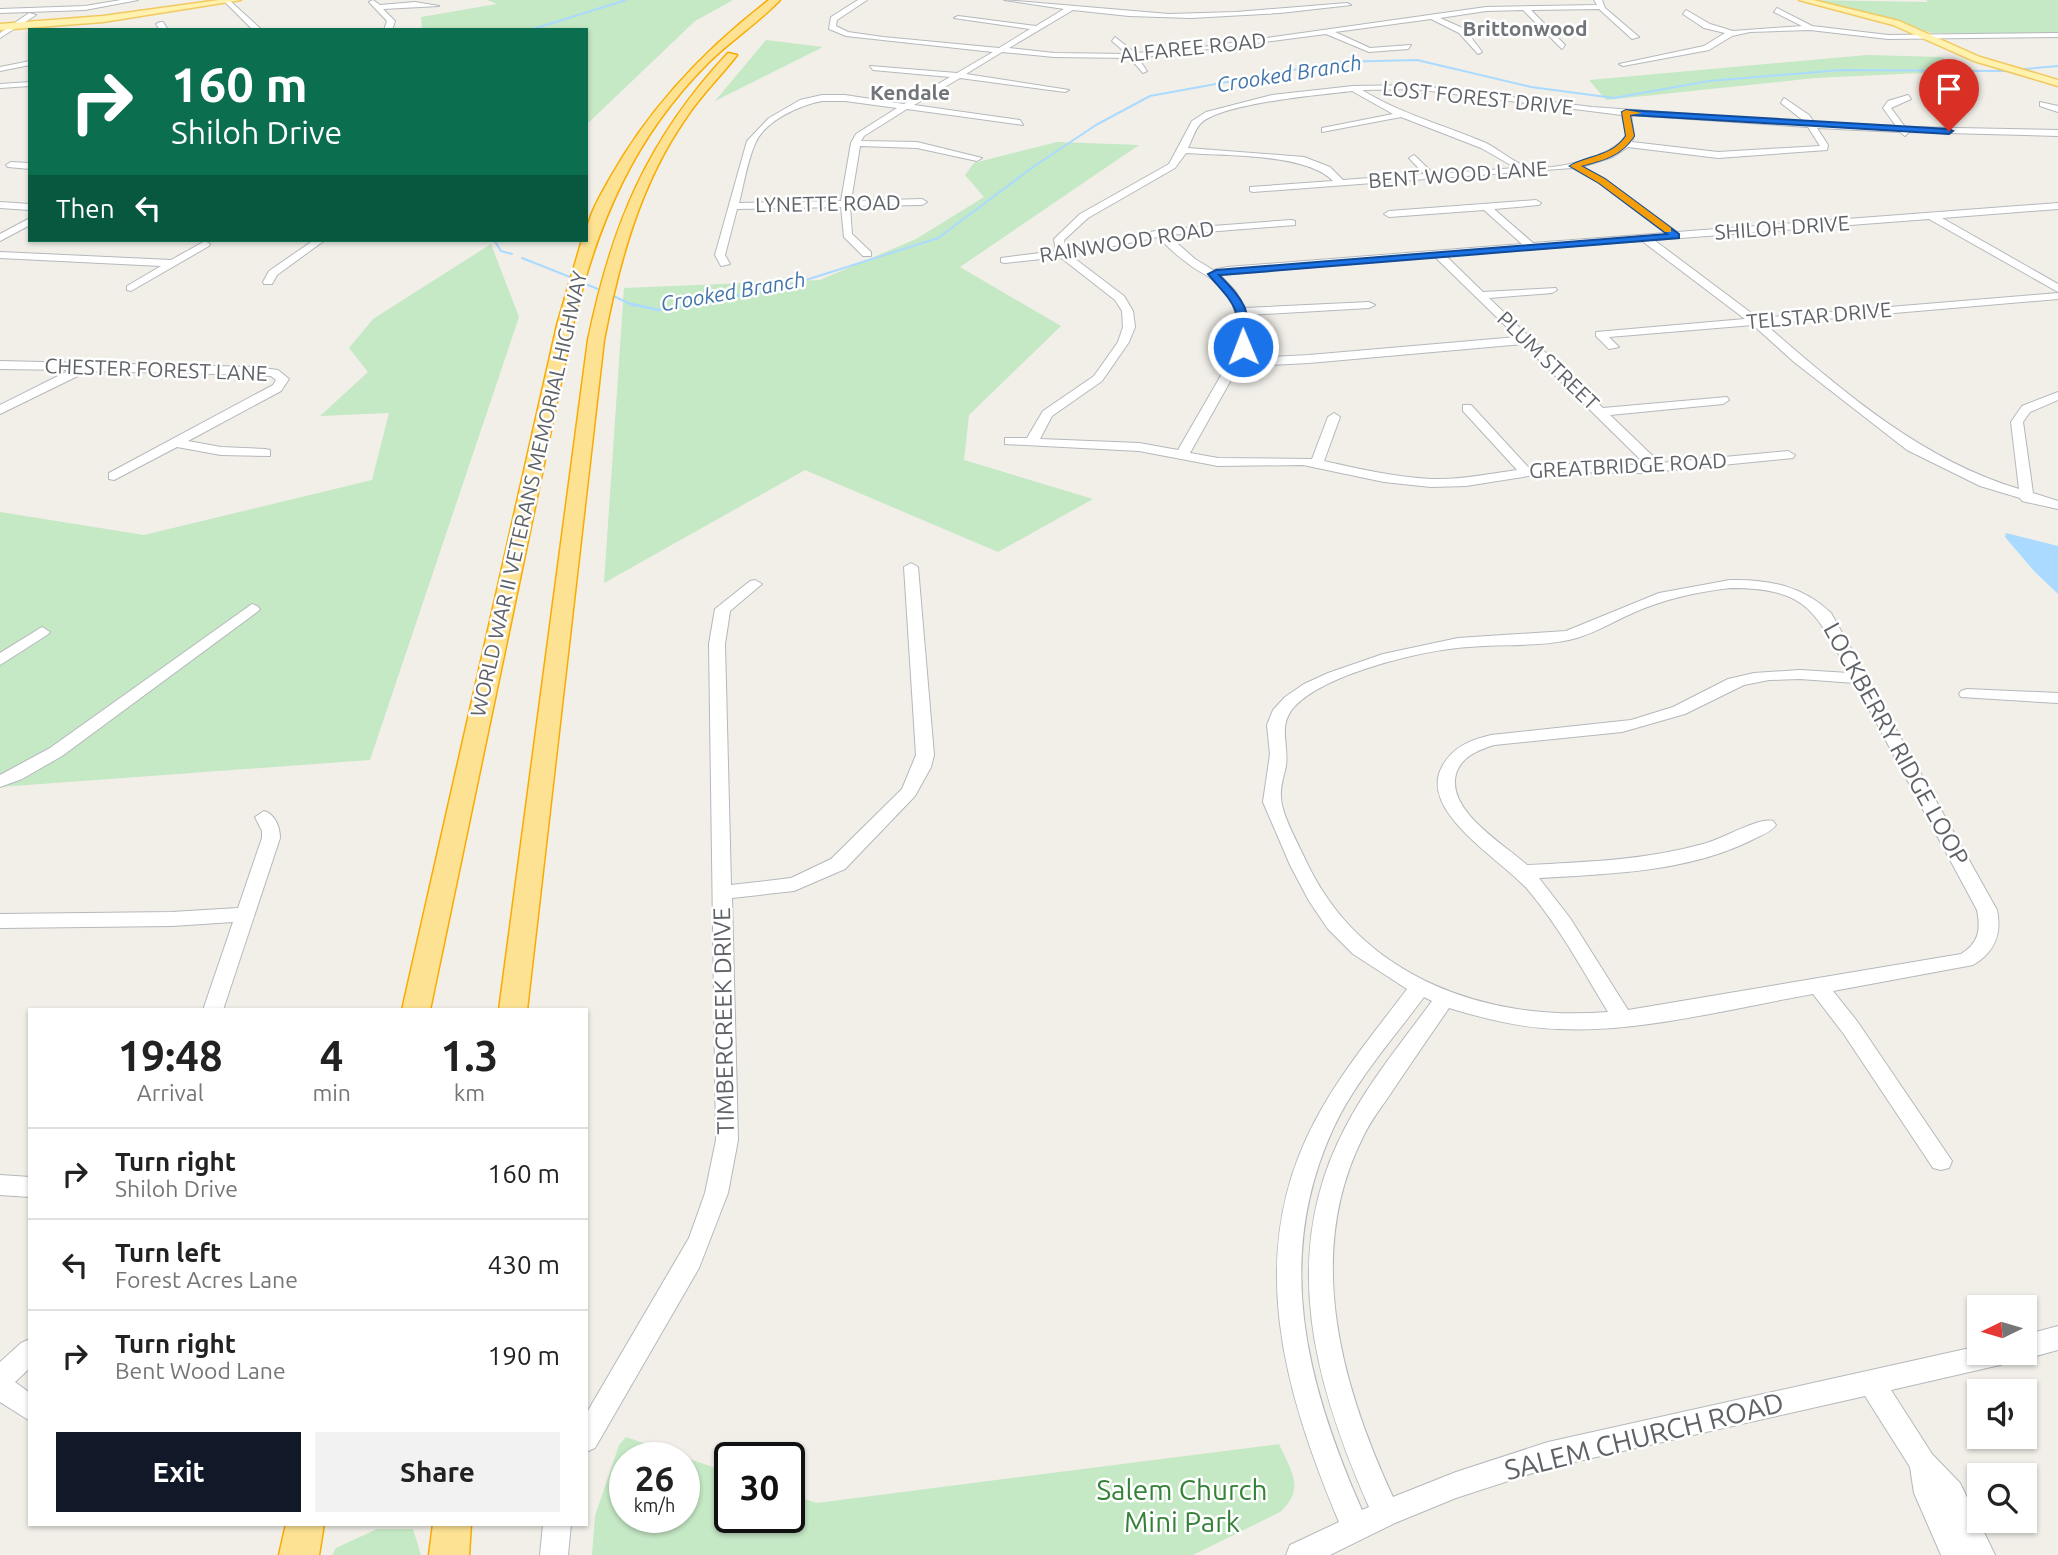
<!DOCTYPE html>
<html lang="en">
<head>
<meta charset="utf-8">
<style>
	body { margin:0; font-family:Ubuntu,sans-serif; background:#f2f2f2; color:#222; height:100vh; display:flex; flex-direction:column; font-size:26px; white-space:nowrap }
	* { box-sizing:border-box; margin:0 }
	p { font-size:23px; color:#767676 }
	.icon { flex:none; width:38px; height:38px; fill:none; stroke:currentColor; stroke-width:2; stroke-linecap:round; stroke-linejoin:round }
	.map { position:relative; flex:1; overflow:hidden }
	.panel { position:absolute; left:28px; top:1008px; width:560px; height:518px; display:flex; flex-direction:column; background:#fff; border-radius:0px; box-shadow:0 2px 5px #0004 }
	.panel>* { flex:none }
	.hud { position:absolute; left:28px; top:28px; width:560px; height:214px; border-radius:0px; box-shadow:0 2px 5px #0004; background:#0b6e4f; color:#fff; overflow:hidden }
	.needle { width:46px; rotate:265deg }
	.fabs { position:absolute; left:1967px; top:1295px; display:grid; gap:14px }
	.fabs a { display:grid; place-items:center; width:70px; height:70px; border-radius:0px; background:#fff; box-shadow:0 2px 5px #0004; font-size:35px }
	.speed { position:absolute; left:609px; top:1442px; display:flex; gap:14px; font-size:35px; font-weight:700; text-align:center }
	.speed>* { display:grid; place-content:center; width:91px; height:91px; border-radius:50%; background:#fff; box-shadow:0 2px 5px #0004; line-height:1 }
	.speed small { font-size:18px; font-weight:400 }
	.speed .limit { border:4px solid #111; border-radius:10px; background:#fff; color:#111 }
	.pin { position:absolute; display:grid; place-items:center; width:60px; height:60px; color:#fff; margin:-72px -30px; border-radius:50% 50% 50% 0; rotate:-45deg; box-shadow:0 0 7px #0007 }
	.pin .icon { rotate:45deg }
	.me { position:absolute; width:77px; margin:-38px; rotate:359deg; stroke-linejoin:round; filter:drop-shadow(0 0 5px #0008) }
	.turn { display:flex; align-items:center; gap:24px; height:147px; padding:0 28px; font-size:32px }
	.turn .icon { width:91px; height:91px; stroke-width:2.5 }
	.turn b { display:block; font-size:49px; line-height:60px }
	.then { display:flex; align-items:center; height:66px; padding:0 28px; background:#0003; gap:14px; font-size:26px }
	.eta { display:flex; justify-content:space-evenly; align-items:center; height:119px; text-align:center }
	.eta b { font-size:42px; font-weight:700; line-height:49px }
	.cta { display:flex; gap:14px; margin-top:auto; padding:14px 28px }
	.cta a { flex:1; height:80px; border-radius:0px; background:#111827; color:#fff; font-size:28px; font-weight:700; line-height:80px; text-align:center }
	.cta a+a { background:#f2f2f2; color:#222 }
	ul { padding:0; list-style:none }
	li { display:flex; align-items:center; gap:21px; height:91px; padding:0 28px; border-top:2px solid #e0e0e0 }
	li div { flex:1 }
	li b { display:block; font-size:26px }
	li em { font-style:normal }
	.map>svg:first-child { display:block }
	.green { fill:#c5e8c5; fill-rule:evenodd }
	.water { fill:#aadaff }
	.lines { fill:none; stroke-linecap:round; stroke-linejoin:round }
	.stream-far1 { stroke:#aadaff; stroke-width:2 }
	.stream { stroke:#aadaff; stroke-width:2.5 }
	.minor-casing { stroke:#b5b8bc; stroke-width:2 }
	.major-casing { stroke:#f2c960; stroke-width:3 }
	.highway-casing { stroke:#f9ab00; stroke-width:3 }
	.minor { fill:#fff; fill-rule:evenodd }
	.major { fill:#fff2af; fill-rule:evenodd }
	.highway { fill:#fde293; fill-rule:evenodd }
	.route { fill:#1a73e8; stroke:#114b97; stroke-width:2 }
	.slow { fill:#f59e0b }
	.labels { text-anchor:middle; stroke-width:5; stroke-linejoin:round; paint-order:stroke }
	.far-neighbourhood-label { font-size:21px; font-weight:bold; fill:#70757a; stroke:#fff }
	.far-street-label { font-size:21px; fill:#5f6368; stroke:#fff }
	.far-water-label { font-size:21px; font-style:italic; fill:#4174aa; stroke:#fff }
	.street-label { font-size:24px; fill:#5f6368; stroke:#fff }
	.near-street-label { font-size:28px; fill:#5f6368; stroke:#fff }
	.near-park-label { font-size:28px; fill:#348238; stroke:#fff }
</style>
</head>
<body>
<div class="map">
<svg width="2058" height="1555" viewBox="0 0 2058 1555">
	<rect width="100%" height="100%" fill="#f1efe8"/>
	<!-- green -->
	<g class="green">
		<path d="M487,0H733L695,21L586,125V30H422L421,17L497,4Z"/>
		<path d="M1810,0L1928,2L1926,0H2058V34L1932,33L1870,14Z"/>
		<path d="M766,40L823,47L715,101Z"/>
		<path d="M1867,55L1941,57L1966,71L1815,78L1606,100L1589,80Z"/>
		<path d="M1057,142L1139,145L960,267L1061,326L969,415L964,460L1093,499L998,552L805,470L604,583L624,288L820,280L916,239L984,197L965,175L974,163Z"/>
		<path d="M491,244L519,317L370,760L0,787V512L144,535L372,480L389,413L320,416L368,372L349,348L373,319Z"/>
		<path d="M626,1437L730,1473V1517H789V1494L817,1503L1279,1444C1291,1471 1306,1489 1280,1512L1193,1555H592L595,1516L619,1445ZM625,1458H684V1517H625Z"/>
		<path d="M377,1529H413L421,1555H332L336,1548Z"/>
	</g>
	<!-- water -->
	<path class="water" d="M2006,533L2058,546V594L2034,571L2005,537Z"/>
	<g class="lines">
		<!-- stream-far1 -->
		<g class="stream-far1">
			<path d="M530,30L626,0"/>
			<path d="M494,240L501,251L512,254"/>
			<path d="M522,258L570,277"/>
			<path d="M583,283L598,289"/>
			<path d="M611,295L635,306"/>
			<path d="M682,306L784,287L938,238L1033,167L1096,125L1150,96L1336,62L1417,60L1531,87L1614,98L1709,81L1841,70L2003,71L2058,66"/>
		</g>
		<!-- stream -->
		<path class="stream" d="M631,304L659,310L691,304"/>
		<defs>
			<g id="minor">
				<path d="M121,0H138L85,10L0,13V9L85,6Z"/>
				<path d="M223,0H229L262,30H253Z"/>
				<path d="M373,0L380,5L415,2L439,6L383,9L395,21L392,30H384L387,21L369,2Z"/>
				<path d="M858,0H867L837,20L836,26L848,32L883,37L999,48L1030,29L954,18L958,16L1036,26L1064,9L1004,0L1169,14L1236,12L1347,3L1351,5L1280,13L1191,18L1129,16L1073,10L1009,48L1054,53L1127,54L1112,41L1115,37L1135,53L1181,50L1486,7L1597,5L1594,0H1602L1605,8L1639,37L1632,39L1599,9L1531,10L1565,45L1562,49L1523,10L1486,11L1440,18L1465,29L1482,52L1478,54L1459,33L1431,19L1335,32L1370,48L1411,45L1408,49L1369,52L1326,34L1138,58L1147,71L1143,73L1130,58L1054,57L1002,52L966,74L1069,90L1065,92L960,78L914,105L1020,120L1023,125L907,109L864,136L861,141L917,142L982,158L977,161L917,148L860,146L851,201L922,199L927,202L922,205L850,206L852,234L871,252V256H863L844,237L841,207L737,209L725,255L730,264L721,266L715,255L747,141L769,118L800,100L822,95H845L904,104L950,77L873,70L870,66L957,73L993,52L846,36L829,29L831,17ZM822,101H845L897,108L856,134L851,143L841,201L739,203C744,184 747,162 755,144C764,121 800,105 822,101Z"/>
				<path d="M1777,8L1812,26L1888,35L2058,33V37L1888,39L1810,30L1750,32L1732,36L1709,50L1623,66L1619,64L1704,46L1725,33L1704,28L1683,14L1686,10L1710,24L1733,31L1802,26L1774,12Z"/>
				<path d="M29,13L36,15L0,38V33Z"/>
				<path d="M160,22H163L168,30H160L156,24Z"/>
				<path d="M30,61V65L0,71V67Z"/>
				<path d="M30,82V86L0,88V84Z"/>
				<path d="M1414,85L1592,107L1805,122L1781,103L1784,98L1809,115L1814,122L1896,126L1883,108L1888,101L1908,95L1911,99L1891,108L1905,127L2058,130V136L1909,132L1905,136L1900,132L1817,128L1828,145L1827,150L1718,158L1628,147L1613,157L1582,167L1605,179L1677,232L2058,203V209L1942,218L2058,284V292L1929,219L1654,240L1758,318L2058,293V299L1765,324C1841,390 1921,460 2019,489L2011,422L2022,406L2058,392V400L2030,412L2023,422L2033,493L2058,501V509L2022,501L2020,498L1980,486L1907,450L1794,362L1753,325L1609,337L1619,347L1609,349L1596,336V332L1745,319L1642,241L1446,256L1483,292L1556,288L1557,290L1552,293L1489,298L1603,408L1727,397L1729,400L1723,404L1610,415L1660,463L1788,451L1795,455L1793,458L1642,473L1554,472L1466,486L1431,487L1384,482L1303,465L1218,466L1139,451L1005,444V438H1027L1043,411L1094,376L1118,342L1123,327L1122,311L1115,300L1060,257L1005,263L1001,262V258L1056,251L1054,239L1080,214L1169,164L1192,121L1206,112L1272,95L1353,86ZM1414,89L1622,115L1626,135C1616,157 1549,172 1528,167C1516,164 1498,149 1486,143C1444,125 1401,114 1362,90ZM1352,91L1393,114L1322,128V132L1401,117L1481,148L1516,168L1434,174L1414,155L1409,158L1424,174L1343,180L1330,167L1304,157L1188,148C1192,140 1195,129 1201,123C1223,103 1319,95 1352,91ZM1631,115L1808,127L1820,146L1718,152L1632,142L1634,135ZM1186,153C1225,156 1306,153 1333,181L1250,187V191L1253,192L1572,168L1599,183L1666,233L1533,243L1494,209L1539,205L1541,203L1536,200L1389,211L1384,214L1389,217L1484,210L1522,244L1227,267L1213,270L1195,259L1168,235L1295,225V221L1291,220L1160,230L1066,250L1064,240L1088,218L1175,168ZM1158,237C1167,246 1176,255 1186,262C1193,268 1201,272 1209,277C1237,296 1244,327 1231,358L1178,450L1139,443L1040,439L1052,416L1102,381L1129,342L1135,327L1133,311L1124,296L1070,255ZM1435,257L1517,337L1309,355L1269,357L1244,355L1249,336L1248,315L1369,308L1375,305L1369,302L1245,308L1236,292L1220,275ZM1523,344L1646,465L1554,464L1529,468L1471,405H1463V411L1517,470C1488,474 1460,480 1431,479C1395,477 1359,469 1324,461L1340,417L1334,413L1328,417L1312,459L1218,458L1190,453L1241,362L1269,365L1309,363Z"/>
				<path d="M2040,102L2058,106V112L2040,106Z"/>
				<path d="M11,162L30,163V169L8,167L6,165Z"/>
				<path d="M0,202L30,204V210L0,208Z"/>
				<path d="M30,218V225L0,241V234Z"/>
				<path d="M314,240H325L277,275L272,284H264L263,282L269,271Z"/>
				<path d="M205,241L210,244L209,246L131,291L127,290V286L161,266L0,258V252L171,260Z"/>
				<path d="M0,361L255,367L278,370L289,379L281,391L188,441L221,447L265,449L270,450V456L221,455L177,447L114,480L109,479V473L273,385L276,380L271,376L255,375L88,371L0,414V405L70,370L0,369Z"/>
				<path d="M911,563L918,567L934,755L931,767L915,796L845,869L794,891L732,898L738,1140L728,1193L699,1268L595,1448L586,1452V1414L689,1238L705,1193L716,1140L709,644L715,609L750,581L755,580L762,584L730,611L725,644L731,885L791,878L831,859L902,789L916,755L904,567Z"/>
				<path d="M1730,580C1768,579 1803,586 1831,613L1997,910C2002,934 1995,952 1973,965L1833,991L1857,1021L1952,1161L1949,1168L1941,1170L1933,1168L1843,1033L1813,994C1733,1008 1640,1033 1559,1029C1521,1028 1485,1019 1449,1008C1429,1037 1409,1066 1389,1096C1380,1109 1370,1122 1363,1137C1304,1254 1341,1385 1393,1497L1456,1472L1548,1442L1979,1346V1353H2013L2009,1361L2000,1365L1891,1390L1932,1454L1960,1483L1995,1555H1941L1914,1493L1910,1467L1865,1396L1548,1468L1456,1498L1395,1523L1330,1555H1286L1290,1545L1339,1522C1284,1391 1244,1254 1315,1121C1340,1073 1375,1032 1407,989L1353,954L1328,929L1309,901L1290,865L1263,802L1270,754L1267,725L1273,710L1285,697L1304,684L1328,673L1383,654L1458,638L1566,631L1659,593ZM1730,588C1808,588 1815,611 1849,673L1800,670L1754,673L1728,679L1673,707L1631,720L1491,735C1471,740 1454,746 1443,765C1415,811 1504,861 1529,891C1560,928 1583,971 1608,1012C1486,1022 1360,977 1306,861C1299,845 1281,814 1281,797C1280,786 1284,776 1286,766C1289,743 1277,725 1295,706C1327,673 1423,650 1469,647C1502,644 1536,647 1569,640C1592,635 1612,622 1633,613C1664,599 1696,592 1730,588ZM1800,679L1855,683L1977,910C1981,930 1979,943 1961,954L1628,1010L1570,918L1539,878C1610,874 1689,872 1754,839C1762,835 1771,832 1776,825L1773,821C1758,817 1721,840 1703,844C1646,860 1586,862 1527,865C1504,844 1446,811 1456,774C1461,757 1478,750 1494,745L1622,732L1685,714L1744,685L1769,680ZM1424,997L1432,1001C1402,1042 1368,1083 1345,1128C1278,1255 1315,1385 1369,1507L1362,1510C1307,1385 1273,1260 1333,1129C1355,1081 1393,1039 1424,997Z"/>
				<path d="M252,604L257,606L260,609L257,612L62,756L22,779L0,787V775L50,748Z"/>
				<path d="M42,627L50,632L47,635L0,665V653Z"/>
				<path d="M1967,689L2058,693V703L1961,697L1959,694L1961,691Z"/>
				<path d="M264,811C275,814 280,827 280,838L223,1010H203L233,922L172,926L0,928V914L172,912L238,908L262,838V831L255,817Z"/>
				<path d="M0,1175L30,1177V1197L0,1195Z"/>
				<path d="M2058,1326V1350L2025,1359L2016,1355L2015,1353H2025V1335Z"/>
				<path d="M30,1339V1368L15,1382L30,1393V1421L0,1402V1362L21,1343Z"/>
				<path d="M543,1524H571L568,1555H540Z"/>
			</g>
			<g id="major">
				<path d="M219,0H241L103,22L0,30V24L103,16Z"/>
				<path d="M1799,0H1813L1899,21L1980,57L2058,80V86L1974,61L1893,25Z"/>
			</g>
			<g id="highway">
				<path d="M769,0H780C758,23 730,41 708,63C633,138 597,224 573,325L430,1010H402L557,325L582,240H586C586,219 599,198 609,180C649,108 704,50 769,0Z"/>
				<path d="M728,53L737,55C721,76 701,95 686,118C640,184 619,262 604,340L527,1010H499L588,340C612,224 647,140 728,53Z"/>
				<path d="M286,1524H324L319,1555H279Z"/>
				<path d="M433,1524H471L469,1555H429Z"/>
			</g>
		</defs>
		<!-- minor casing -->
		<use href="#minor" class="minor-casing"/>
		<!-- major casing -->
		<use href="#major" class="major-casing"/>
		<!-- highway casing -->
		<use href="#highway" class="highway-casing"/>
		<!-- minor -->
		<use href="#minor" class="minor"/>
		<!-- major -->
		<use href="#major" class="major"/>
		<!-- highway -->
		<use href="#highway" class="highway"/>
	</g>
	<!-- route -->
	<path class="route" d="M1626,110L1949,129L1953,131L1949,134L1630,115L1634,136C1621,156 1604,160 1581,166L1605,179L1679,234V238L1221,275H1219C1245,301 1251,310 1248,347L1243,350L1237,347C1241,305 1233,304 1208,274L1216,270L1667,234L1599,183L1570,166C1589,155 1612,157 1626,136L1622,112Z"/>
	<!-- slow -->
	<path class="slow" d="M1626,110L1642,113L1630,115L1634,136C1621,156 1604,160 1581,166L1605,179L1671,228V232H1665L1599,183L1570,166C1589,155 1612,157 1626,136L1622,112Z"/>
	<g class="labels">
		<!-- far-neighbourhood labels -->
		<g class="far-neighbourhood-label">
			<text x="1525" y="36">Brittonwood</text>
			<text x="910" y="100">Kendale</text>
		</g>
		<!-- far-street labels -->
		<g class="far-street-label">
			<text transform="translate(1193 48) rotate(-6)" y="7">ALFAREE ROAD</text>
			<text transform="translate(1478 98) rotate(6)" y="7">LOST FOREST DRIVE</text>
			<text transform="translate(1458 175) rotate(-4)" y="7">BENT WOOD LANE</text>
			<text transform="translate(828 204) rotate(-1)" y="7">LYNETTE ROAD</text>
			<text transform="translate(1782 228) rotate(-4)" y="7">SHILOH DRIVE</text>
			<text transform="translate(1127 242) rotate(-9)" y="7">RAINWOOD ROAD</text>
			<text transform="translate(1819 316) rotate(-5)" y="7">TELSTAR DRIVE</text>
			<text transform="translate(1548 361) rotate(44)" y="7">PLUM STREET</text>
			<text transform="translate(156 370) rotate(2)" y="7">CHESTER FOREST LANE</text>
			<text transform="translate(1628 466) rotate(-3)" y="7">GREATBRIDGE ROAD</text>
			<text transform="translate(529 494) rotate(-77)" y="7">WORLD WAR II VETERANS MEMORIAL HIGHWAY</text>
		</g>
		<!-- far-water labels -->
		<g class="far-water-label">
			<text transform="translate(1289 74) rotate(-9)" y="7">Crooked Branch</text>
			<text transform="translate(733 292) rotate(-10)" y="7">Crooked Branch</text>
		</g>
		<!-- street labels -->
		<g class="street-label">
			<text transform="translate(1896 744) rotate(61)" y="8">LOCKBERRY RIDGE LOOP</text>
			<text transform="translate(724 1021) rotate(-91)" y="8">TIMBERCREEK DRIVE</text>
		</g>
		<!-- near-street labels -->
		<g class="near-street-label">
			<text transform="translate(1644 1436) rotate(-14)" y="10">SALEM CHURCH ROAD</text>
		</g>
		<!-- near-park labels -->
		<g class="near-park-label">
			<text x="1182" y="1500">Salem Church<tspan x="1182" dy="32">Mini Park</tspan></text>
		</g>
	</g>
</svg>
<div class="fabs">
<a><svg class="needle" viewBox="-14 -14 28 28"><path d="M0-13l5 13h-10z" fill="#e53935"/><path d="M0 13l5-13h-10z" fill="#767676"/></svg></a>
<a><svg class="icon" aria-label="sound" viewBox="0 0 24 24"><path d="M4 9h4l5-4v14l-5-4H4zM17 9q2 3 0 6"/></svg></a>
<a><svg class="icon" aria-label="search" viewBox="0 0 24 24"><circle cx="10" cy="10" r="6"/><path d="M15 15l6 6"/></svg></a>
</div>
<div class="speed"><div>26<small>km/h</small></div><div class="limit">30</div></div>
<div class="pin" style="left:1949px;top:131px;background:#d93025"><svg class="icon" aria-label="arrive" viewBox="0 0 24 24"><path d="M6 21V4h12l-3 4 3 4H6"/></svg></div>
<svg class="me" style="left:1243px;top:347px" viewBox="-20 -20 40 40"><circle r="17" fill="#1a73e8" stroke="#fff" stroke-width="3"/><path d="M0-11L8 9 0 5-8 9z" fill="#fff"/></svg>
<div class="hud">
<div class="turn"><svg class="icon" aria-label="right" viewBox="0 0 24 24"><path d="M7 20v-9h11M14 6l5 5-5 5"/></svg><div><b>160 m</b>Shiloh Drive</div></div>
<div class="then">Then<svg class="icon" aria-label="left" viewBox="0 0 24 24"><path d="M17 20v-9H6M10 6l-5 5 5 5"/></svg></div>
</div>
<section class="panel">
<div class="eta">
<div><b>19:48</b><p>Arrival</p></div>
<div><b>4</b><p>min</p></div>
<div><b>1.3</b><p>km</p></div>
</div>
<ul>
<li><svg class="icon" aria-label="right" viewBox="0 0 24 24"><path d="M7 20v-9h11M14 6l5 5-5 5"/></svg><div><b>Turn right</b><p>Shiloh Drive</p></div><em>160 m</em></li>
<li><svg class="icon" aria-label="left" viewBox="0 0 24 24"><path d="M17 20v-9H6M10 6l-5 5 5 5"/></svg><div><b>Turn left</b><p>Forest Acres Lane</p></div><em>430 m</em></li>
<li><svg class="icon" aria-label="right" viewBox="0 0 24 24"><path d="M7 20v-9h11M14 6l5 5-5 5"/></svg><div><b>Turn right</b><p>Bent Wood Lane</p></div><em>190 m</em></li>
</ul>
<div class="cta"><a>Exit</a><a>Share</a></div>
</section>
</div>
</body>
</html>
